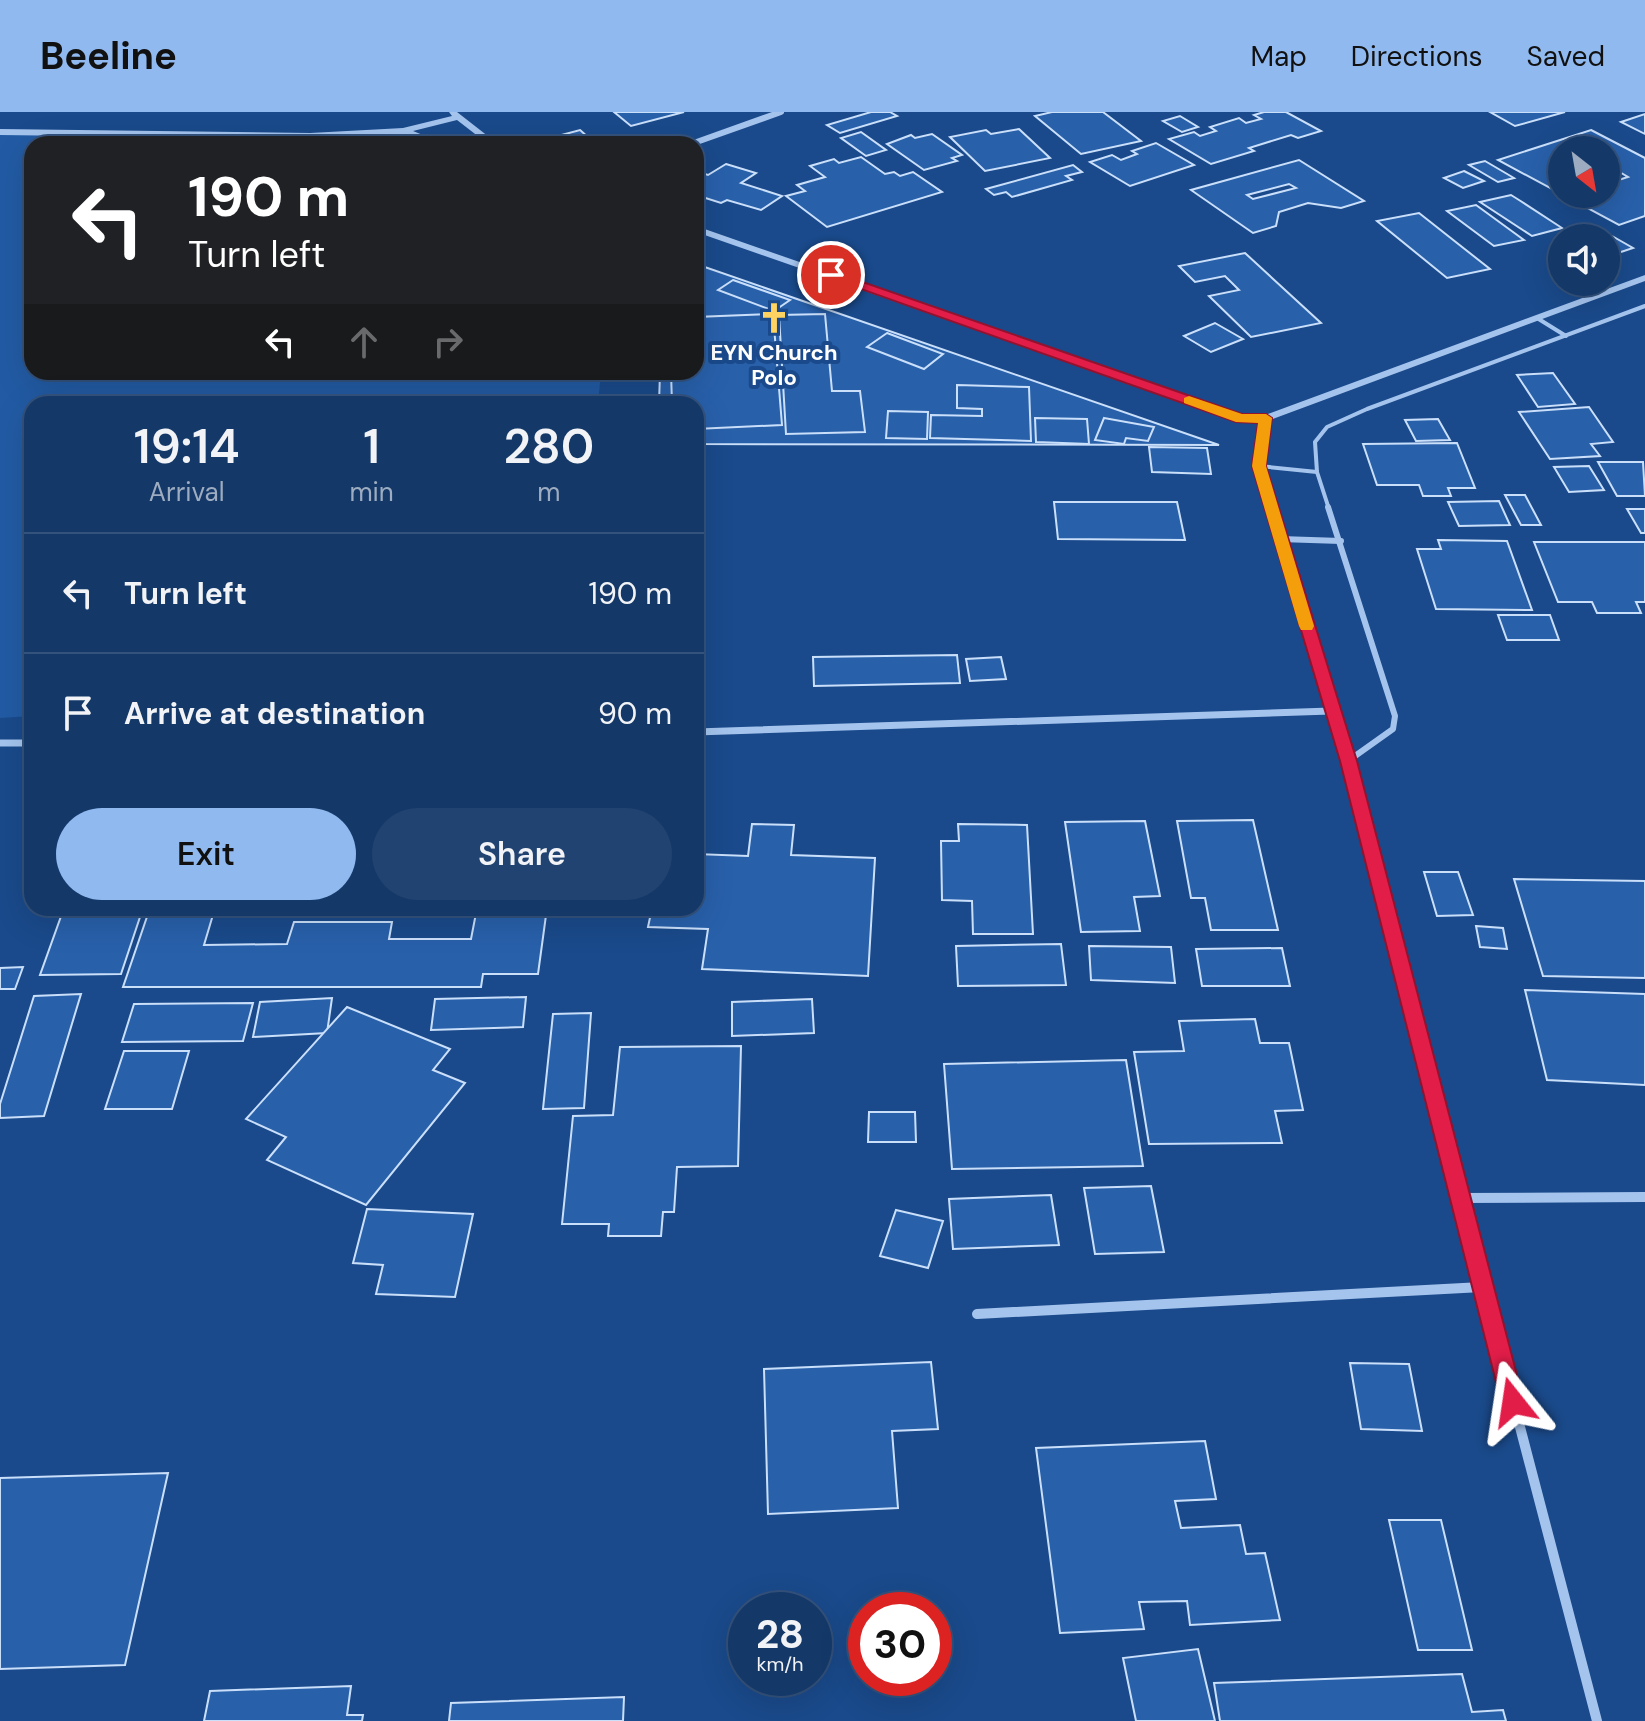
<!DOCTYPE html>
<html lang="en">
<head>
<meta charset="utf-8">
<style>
	body { margin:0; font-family:"DM Sans",sans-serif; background:#214371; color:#f1f3f6; height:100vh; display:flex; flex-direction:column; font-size:30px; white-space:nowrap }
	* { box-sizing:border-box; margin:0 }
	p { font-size:26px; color:#9dacc0 }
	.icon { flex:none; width:44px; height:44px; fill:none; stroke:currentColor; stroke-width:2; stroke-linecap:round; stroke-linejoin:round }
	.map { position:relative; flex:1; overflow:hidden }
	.sheet { position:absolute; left:24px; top:284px; width:680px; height:520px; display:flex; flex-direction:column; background:#143868; border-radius:24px; box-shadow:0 8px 32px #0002,0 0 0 2px #33527c }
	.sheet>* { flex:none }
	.hud { position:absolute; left:24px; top:24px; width:680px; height:244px; border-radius:24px; box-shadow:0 8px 32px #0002,0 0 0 2px #33527c; background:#202124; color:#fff; overflow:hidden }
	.needle { width:52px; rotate:149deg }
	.buttons { position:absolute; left:1548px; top:24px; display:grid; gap:16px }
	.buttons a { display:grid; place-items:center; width:72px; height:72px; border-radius:50%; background:#143868; box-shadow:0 8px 32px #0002,0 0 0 2px #33527c; font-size:40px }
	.speed { position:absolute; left:728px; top:1480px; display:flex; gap:16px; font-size:40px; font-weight:700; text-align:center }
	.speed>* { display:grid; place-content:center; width:104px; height:104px; border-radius:50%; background:#143868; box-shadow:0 8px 32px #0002,0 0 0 2px #33527c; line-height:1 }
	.speed small { font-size:20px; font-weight:400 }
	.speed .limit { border:12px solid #d22; background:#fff; color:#111 }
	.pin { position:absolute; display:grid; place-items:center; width:68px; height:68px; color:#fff; margin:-34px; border:4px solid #fff; border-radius:50%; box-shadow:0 2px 8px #0007 }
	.me { position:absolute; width:88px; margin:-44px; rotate:345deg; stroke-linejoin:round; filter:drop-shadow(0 0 6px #0008) }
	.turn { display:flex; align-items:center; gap:28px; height:168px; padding:0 32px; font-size:36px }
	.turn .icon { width:104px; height:104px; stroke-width:2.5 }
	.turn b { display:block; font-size:56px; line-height:68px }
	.lanes { display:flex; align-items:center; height:76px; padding:0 32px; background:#0003; justify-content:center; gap:40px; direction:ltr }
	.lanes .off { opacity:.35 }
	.eta { display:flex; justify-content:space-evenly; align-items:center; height:136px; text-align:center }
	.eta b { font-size:48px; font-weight:600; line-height:56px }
	.button { display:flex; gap:16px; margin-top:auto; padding:16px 32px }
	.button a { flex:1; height:92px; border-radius:48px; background:#90b9f0; color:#111; font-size:32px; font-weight:600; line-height:92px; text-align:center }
	.button a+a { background:#214371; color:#f1f3f6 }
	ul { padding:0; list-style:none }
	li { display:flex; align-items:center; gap:24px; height:120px; padding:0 32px; border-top:2px solid #33527c }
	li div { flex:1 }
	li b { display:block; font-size:30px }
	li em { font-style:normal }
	header { display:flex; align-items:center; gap:48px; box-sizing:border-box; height:112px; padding:0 40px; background:#90b9f0; color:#111 }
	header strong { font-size:38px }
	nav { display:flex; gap:44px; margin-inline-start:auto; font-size:28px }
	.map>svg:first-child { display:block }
	.green { fill:#225ba4 }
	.building { fill:#2860aa; stroke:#cadffa; stroke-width:2; fill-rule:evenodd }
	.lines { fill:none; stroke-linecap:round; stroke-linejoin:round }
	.service-far1 { stroke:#a4c4ee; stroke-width:4 }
	.service { stroke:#a4c4ee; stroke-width:6 }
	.minor-far2 { stroke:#a4c4ee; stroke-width:6 }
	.minor-far1 { stroke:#a4c4ee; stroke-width:7 }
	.minor { stroke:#a4c4ee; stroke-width:10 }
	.tertiary { fill:#a4c4ee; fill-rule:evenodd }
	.route { fill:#e11d48; stroke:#92132f; stroke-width:2 }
	.slow { fill:#f59e0b }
	.labels { text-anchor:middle; stroke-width:8; stroke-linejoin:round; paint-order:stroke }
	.far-poi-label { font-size:22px; font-weight:bold; fill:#fff; stroke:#1a4a8b }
</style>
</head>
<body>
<header>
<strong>Beeline</strong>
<nav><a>Map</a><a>Directions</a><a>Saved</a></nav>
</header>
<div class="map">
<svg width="1645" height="1609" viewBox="0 0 1645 1609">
	<rect width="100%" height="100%" fill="#1a4a8b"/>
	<!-- green -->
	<path class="green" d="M0,19L325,22L407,32H32V260H601L598,292H32V604L0,606Z"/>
	<!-- building -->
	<g class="building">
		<path d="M614,0H684L631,14Z"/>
		<path d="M871,0H890L897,4L840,21L827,13Z"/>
		<path d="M1052,0H1103L1141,29L1081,42L1035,4Z"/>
		<path d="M1264,0H1286L1321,19L1298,26L1291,23L1249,36L1254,39L1211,52L1169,27L1194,20L1200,24L1216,19L1210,15L1239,6L1246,11L1261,7L1254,3Z"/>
		<path d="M1490,0H1565L1515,14Z"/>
		<path d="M1645,2V22L1621,10Z"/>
		<path d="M1180,4L1198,15L1182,20L1163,9Z"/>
		<path d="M1019,17L1050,46L985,59L950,25L986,18L991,22Z"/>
		<path d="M580,18L589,26L563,32L554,25Z"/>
		<path d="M1591,18L1645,46V104L1619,113L1498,48ZM1562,38H1606V52L1628,65L1606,72V82H1562Z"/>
		<path d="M861,20L886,38L866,44L841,26Z"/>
		<path d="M932,22L962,43L952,46L957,49L924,58L887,32L911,23L915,26Z"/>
		<path d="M1156,31L1194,53L1130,74L1090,50L1112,43L1121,48L1137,42L1132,39Z"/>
		<path d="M861,45L885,62L894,60L900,64L913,60L942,80L827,115L786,84L805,79L797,73L825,65L810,54L834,47L839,51Z"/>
		<path d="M1299,48L1364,89L1341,96L1308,91L1279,100L1276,114L1253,121L1191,78ZM1289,72L1296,76L1253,87L1247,83Z"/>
		<path d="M1485,49L1514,66L1498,70L1469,53Z"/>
		<path d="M726,52L756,61L741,71L782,84L761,98L727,88L721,91L696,83V65L702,61L708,63Z"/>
		<path d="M1073,53L1082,60L1066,64L1072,68L1012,85L1006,80L994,83L986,77Z"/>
		<path d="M1464,59L1484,69L1463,76L1444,66Z"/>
		<path d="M1511,83L1519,88L1562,116L1532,124L1480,90Z"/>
		<path d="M1476,93L1524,128L1494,134L1447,99Z"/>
		<path d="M1419,101L1490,157L1447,166L1377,109Z"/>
		<path d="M1612,124L1633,136L1612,143L1606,139V126Z"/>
		<path d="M1245,141L1321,211L1251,225L1209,184L1239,178L1225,164L1195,170L1179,154Z"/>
		<path d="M696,152L1219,333L696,332V292H659L660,260H696Z"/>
		<path d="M733,168L790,188L774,199L718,178Z"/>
		<path d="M773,202L782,313L696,317V292H672L671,260H696V205Z"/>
		<path d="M825,202L832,279H860L865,320L786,322L779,203Z"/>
		<path d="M1215,211L1243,227L1211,240L1184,224Z"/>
		<path d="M887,221L943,242L924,257L867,235Z"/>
		<path d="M1553,261L1575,292L1538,295L1517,263Z"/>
		<path d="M957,273L1029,275L1031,329L930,326L931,303L982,304V297L957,296Z"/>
		<path d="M1589,295L1613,330L1591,332L1600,344L1550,347L1519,300Z"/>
		<path d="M888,299L928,300L927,327L886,326Z"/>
		<path d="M1035,306L1087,307L1089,332L1036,330Z"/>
		<path d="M1104,306L1154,315L1148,329L1126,326L1124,332L1095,328Z"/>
		<path d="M1438,307L1450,328L1416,329L1405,308Z"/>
		<path d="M1457,331L1475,376H1448L1451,384H1423L1419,373H1377L1363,332Z"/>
		<path d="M1149,335L1207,336L1211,362L1152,360Z"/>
		<path d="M1598,350H1643L1645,384H1617Z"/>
		<path d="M1589,354L1604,378L1569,380L1554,355Z"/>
		<path d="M1505,383H1525L1541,413H1521Z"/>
		<path d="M1499,389L1510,413L1459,414L1448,390Z"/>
		<path d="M1054,390H1177L1185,428L1058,427Z"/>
		<path d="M1627,397H1645V421H1641Z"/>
		<path d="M1438,428L1507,429L1532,498L1436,497L1417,437H1441Z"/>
		<path d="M1534,430H1645V490H1636L1641,501H1597L1592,490H1558Z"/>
		<path d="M1498,503H1550L1559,528H1507Z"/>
		<path d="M957,543L960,571L814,574L813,545Z"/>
		<path d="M1001,545L1006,567L970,569L966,547Z"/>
		<path d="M1253,708L1278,818H1211L1205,786H1191L1177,709Z"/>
		<path d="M1145,709L1160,784L1134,785L1140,819L1081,820L1065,710Z"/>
		<path d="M752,712L794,713L791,743L875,746L868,864L702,857L708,817L648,815L652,796H696V742L748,744Z"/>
		<path d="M958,712L1027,713L1033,822H973L972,789L942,788L941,729H959Z"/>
		<path d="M1424,760H1458L1473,803L1437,804Z"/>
		<path d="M1514,767L1645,769V866L1543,864Z"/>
		<path d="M64,796H143L121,862L40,863Z"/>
		<path d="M150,796H215L204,833L287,832L294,810H392L389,827H471L477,796H547L538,862H483L481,875H123Z"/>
		<path d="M1476,814L1503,816L1507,837L1480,835Z"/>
		<path d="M1061,832L1066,873L958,874L956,834Z"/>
		<path d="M1089,834L1171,835L1175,871L1091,868Z"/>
		<path d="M1282,836L1290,874H1202L1196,837Z"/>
		<path d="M23,855L15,877H0V856Z"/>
		<path d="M1525,878L1645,882V973L1547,968Z"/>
		<path d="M81,882L44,1004L0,1006V992L34,884Z"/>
		<path d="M526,885L523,915L431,918L435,887Z"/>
		<path d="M332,886L327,921L253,925L260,890Z"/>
		<path d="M812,887L814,921L732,924V890Z"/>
		<path d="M253,891L243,929L122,930L134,892Z"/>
		<path d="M347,895L450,937L433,958L465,971L366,1093L267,1048L286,1025L246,1007Z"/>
		<path d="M591,901L584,996L543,997L553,902Z"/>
		<path d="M1255,907L1260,931H1289L1303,998L1275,999L1282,1031L1149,1032L1134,940L1184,939L1179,909Z"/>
		<path d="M741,934L738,1054L677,1055L674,1100H663L661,1124H608L609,1112H562L573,1004L613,1003L620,935Z"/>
		<path d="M124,939H189L172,997H105Z"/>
		<path d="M1126,948L1143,1054L952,1057L944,952Z"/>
		<path d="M869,1000H915L916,1030H868Z"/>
		<path d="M1151,1074L1164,1140L1095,1142L1084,1076Z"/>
		<path d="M1051,1083L1059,1133L953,1137L949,1087Z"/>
		<path d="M367,1097L473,1102L455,1185L376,1182L383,1153L353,1151Z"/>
		<path d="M896,1098L943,1109L928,1156L880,1144Z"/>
		<path d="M931,1250L938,1317L892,1319L898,1396L768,1402L764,1257Z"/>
		<path d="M1350,1251L1409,1252L1422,1319L1361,1317Z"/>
		<path d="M1205,1329L1216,1387L1175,1389L1181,1416L1240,1413L1246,1442L1265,1441L1280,1508L1190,1513L1187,1489L1139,1490L1144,1517L1060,1521L1036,1336Z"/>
		<path d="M168,1361L125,1553L0,1557V1366Z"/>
		<path d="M1389,1408H1441L1472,1538H1418Z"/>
		<path d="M1198,1537L1215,1609H1136L1123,1546Z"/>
		<path d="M1462,1562L1472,1600L1503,1598L1506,1609H1220L1214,1571Z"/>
		<path d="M351,1574L347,1603H363L362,1609H204L210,1579Z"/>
		<path d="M624,1585L623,1609H449L451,1591Z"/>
	</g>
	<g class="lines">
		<!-- service-far1 -->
		<g class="service-far1">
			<path d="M1537,206L1566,224"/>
			<path d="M1259,354L1317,360"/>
			<path d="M1329,397L1317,360L1315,330L1327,315L1367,297L1645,194"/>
		</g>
		<!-- service -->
		<g class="service">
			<path d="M1328,395L1395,604L1393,617L1348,649"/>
			<path d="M1280,427L1341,429"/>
		</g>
		<!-- minor-far2 -->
		<g class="minor-far2">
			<path d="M691,32L781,0"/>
			<path d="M1266,306L1259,354L1272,397"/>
		</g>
		<!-- minor-far1 -->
		<g class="minor-far1">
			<path d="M1271,395L1348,649L1417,920"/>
			<path d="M696,620L1331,599"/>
			<path d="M0,631H32"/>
		</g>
		<!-- minor -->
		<g class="minor">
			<path d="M1416,918L1597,1609"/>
			<path d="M1459,1086L1645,1085"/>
			<path d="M977,1202L1482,1175"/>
		</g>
		<!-- tertiary -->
		<g class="tertiary">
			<path d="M449,0H457L498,32H488L457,8L413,19L445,32H433L403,22L310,27L0,23V17L310,21L403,16L452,4Z"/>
			<path d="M696,114L1242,304L1265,303L1645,163V169L1270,308L1241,310L696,120Z"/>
		</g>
	</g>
	<!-- route -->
	<path class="route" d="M831,159L1242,302H1266L1272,306L1266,354L1357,649L1524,1290L1521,1297L1513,1300L1505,1297L1501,1290L1340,649L1252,354L1258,311L1236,310L827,165L825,163Z"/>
	<!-- slow -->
	<path class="slow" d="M1189,284L1242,302H1266L1272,306L1266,354L1314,514L1312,518H1301L1299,514L1252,354L1258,311L1236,310L1184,291V286Z"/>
	<!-- icons -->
	<defs>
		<symbol id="church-bare" viewBox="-9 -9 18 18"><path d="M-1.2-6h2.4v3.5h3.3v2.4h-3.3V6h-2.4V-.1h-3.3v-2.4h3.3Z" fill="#ffd361" stroke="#1a4a8b" stroke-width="2.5" paint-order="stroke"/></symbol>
	</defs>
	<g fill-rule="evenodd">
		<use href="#church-bare" x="752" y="184" width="44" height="44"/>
	</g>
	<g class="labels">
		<!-- far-poi labels -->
		<g class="far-poi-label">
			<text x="774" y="248">EYN Church<tspan x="774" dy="25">Polo</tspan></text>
		</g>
	</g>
</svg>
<div class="buttons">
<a><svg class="needle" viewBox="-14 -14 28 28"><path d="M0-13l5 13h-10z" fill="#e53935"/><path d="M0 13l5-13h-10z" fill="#9dacc0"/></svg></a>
<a><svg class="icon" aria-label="sound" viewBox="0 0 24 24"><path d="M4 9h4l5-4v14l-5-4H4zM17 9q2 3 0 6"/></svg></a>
</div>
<div class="speed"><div>28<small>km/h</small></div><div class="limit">30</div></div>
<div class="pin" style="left:831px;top:163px;background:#d93025"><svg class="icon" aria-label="arrive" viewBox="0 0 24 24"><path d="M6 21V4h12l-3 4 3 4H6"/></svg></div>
<svg class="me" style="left:1513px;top:1290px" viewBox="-20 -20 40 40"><path d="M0-17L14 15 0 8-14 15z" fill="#e11d48" stroke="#fff" stroke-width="4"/></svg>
<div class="hud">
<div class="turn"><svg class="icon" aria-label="left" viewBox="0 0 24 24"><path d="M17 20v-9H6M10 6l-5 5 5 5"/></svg><div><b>190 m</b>Turn left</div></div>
<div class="lanes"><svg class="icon" aria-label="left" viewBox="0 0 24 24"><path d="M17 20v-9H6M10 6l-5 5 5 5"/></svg><svg class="icon off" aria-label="ahead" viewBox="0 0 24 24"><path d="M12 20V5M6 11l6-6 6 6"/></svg><svg class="icon off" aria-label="right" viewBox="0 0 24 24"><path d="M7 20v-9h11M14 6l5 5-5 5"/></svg></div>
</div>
<section class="sheet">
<div class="eta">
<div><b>19:14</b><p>Arrival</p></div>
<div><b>1</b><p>min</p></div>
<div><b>280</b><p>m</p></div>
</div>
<ul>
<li><svg class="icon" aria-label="left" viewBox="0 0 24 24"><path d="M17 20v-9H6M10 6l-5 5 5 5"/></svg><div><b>Turn left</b></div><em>190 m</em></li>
<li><svg class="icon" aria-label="arrive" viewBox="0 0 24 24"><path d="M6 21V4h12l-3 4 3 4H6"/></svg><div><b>Arrive at destination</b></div><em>90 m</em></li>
</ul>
<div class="button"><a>Exit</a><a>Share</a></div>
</section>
</div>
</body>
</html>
